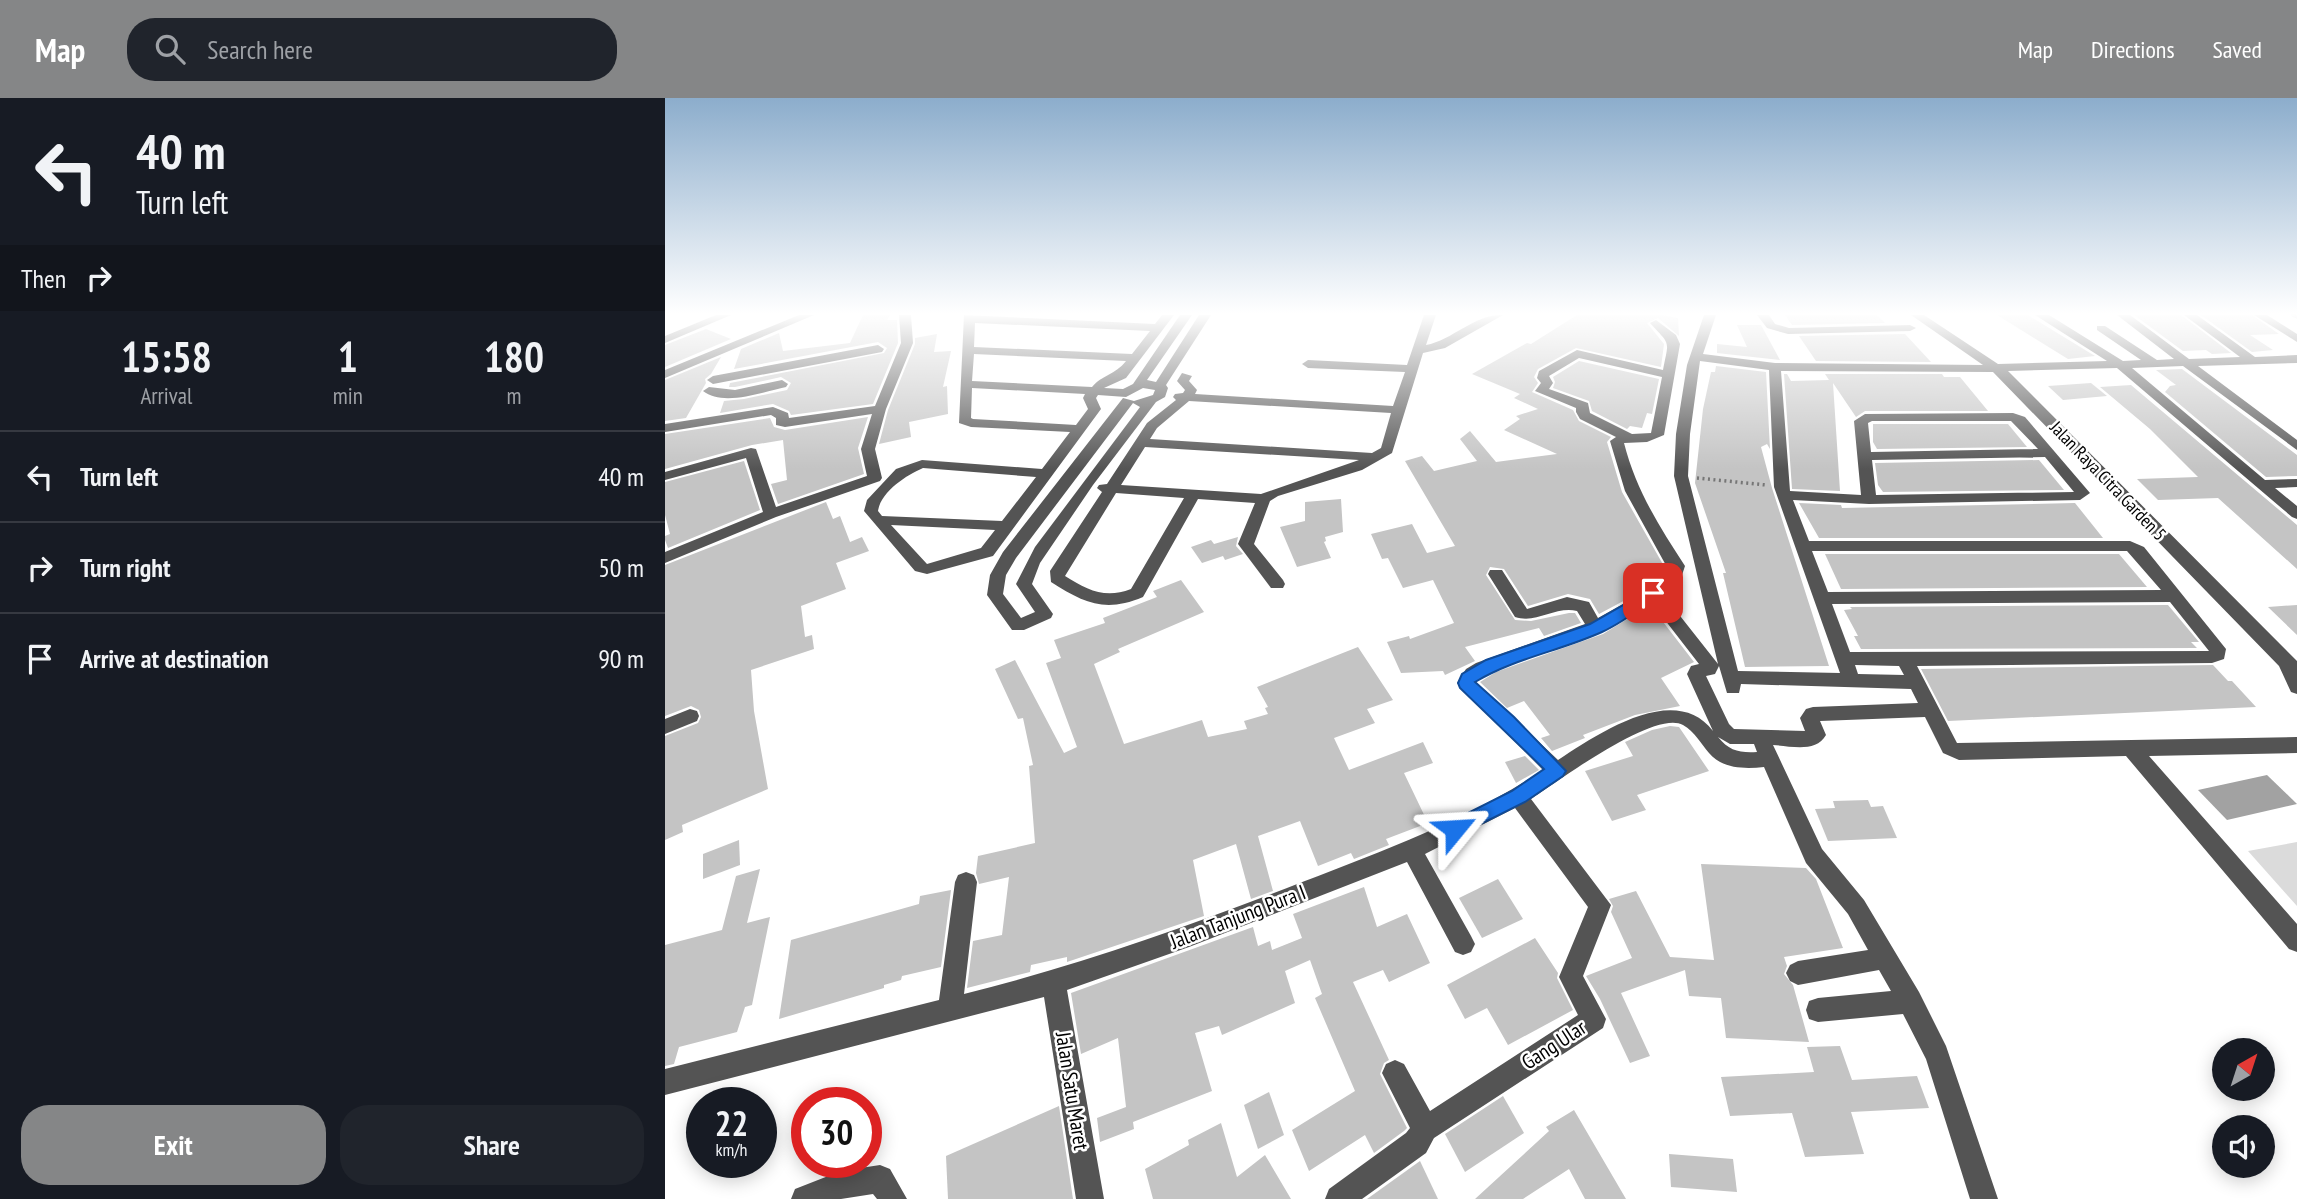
<!DOCTYPE html>
<html lang="en">
<head>
<meta charset="utf-8">
<style>
	body { margin:0; font-family:"PT Sans Narrow",sans-serif; background:#20242c; color:#f1f3f6; height:100vh; display:flex; flex-direction:column; font-size:26px; white-space:nowrap }
	* { box-sizing:border-box; margin:0 }
	p { font-size:23px; color:#9ea1a6 }
	.icon { flex:none; width:38px; height:38px; fill:none; stroke:currentColor; stroke-width:2; stroke-linecap:round; stroke-linejoin:round }
	.map { position:relative; flex:1; overflow:hidden }
	.side { display:flex; flex-direction:column; background:#171b24; width:665px }
	.side>* { flex:none }
	.top-card { background:#171b24; color:#f1f3f6; overflow:hidden }
	.needle { width:46px; rotate:39deg }
	.fabs { position:absolute; left:1547px; top:940px; display:grid; gap:14px }
	.fabs a { display:grid; place-items:center; width:63px; height:63px; border-radius:50%; background:#171b24; box-shadow:0 4px 18px #0003; font-size:35px }
	.speed { position:absolute; left:21px; top:989px; display:flex; gap:14px; font-size:35px; font-weight:700; text-align:center }
	.speed>* { display:grid; place-content:center; width:91px; height:91px; border-radius:50%; background:#171b24; box-shadow:0 4px 18px #0003; line-height:1 }
	.speed small { font-size:18px; font-weight:400 }
	.speed .limit { border:10px solid #d22; background:#fff; color:#111 }
	.pin { position:absolute; display:grid; place-items:center; width:60px; height:60px; color:#fff; margin:-30px; border-radius:14px; box-shadow:0 4px 10px #0006 }
	.me { position:absolute; width:77px; margin:-38px; rotate:63deg; stroke-linejoin:round; filter:drop-shadow(0 0 5px #0008) }
	.turn { display:flex; align-items:center; gap:24px; height:147px; padding:0 21px; font-size:32px }
	.turn .icon { width:91px; height:91px; stroke-width:2.5 }
	.turn b { display:block; font-size:49px; line-height:60px }
	.then { display:flex; align-items:center; height:66px; padding:0 21px; background:#0003; gap:14px; font-size:26px }
	.eta { display:flex; justify-content:space-evenly; align-items:center; height:119px; text-align:center }
	.eta b { font-size:42px; font-weight:600; line-height:49px }
	.button { display:flex; gap:14px; margin-top:auto; padding:14px 21px }
	.button a { flex:1; height:80px; border-radius:28px; background:#858687; color:#fff; font-size:28px; font-weight:600; line-height:80px; text-align:center }
	.button a+a { background:#20242c; color:#f1f3f6 }
	ul { padding:0; list-style:none }
	li { display:flex; align-items:center; gap:21px; height:91px; padding:0 21px; border-top:2px solid #363941 }
	li div { flex:1 }
	li b { display:block; font-size:26px }
	li em { font-style:normal }
	header { display:flex; align-items:center; gap:42px; box-sizing:border-box; height:98px; padding:0 35px; background:#858687; color:#fff }
	header strong { font-size:33px }
	nav { display:flex; gap:38px; margin-inline-start:auto; font-size:24px }
	.search { width:490px; height:63px; background:#20242c; display:flex; align-items:center; gap:18px; box-sizing:border-box; padding:0 24px; border-radius:28px; color:#9ea1a6; font-size:26px }
	main { display:flex; flex:1; min-height:0 }
	.map>svg:first-child { display:block }
	.green { fill:#dbdbdb }
	.water { fill:#a2a2a2 }
	.lines { fill:none; stroke-linecap:round; stroke-linejoin:round }
	.stream { stroke:#a2a2a2; stroke-width:3.5 }
	.building { fill:#c4c4c4 }
	.path { stroke:#767676; stroke-width:3.5; stroke-dasharray:2 3.5; stroke-linecap:butt }
	.minor { fill:#545454; fill-rule:evenodd }
	.route { fill:#1a73e8; stroke:#114b97; stroke-width:2 }
	.labels { text-anchor:middle; stroke-width:5; stroke-linejoin:round; paint-order:stroke }
	.street-label { font-size:18px; fill:#000; stroke:#fff }
	.near-street-label { font-size:21px; fill:#000; stroke:#fff }
</style>
</head>
<body>
<header>
<strong>Map</strong>
<div class="search"><svg class="icon" aria-label="search" viewBox="0 0 24 24"><circle cx="10" cy="10" r="6"/><path d="M15 15l6 6"/></svg>Search here</div>
<nav><a>Map</a><a>Directions</a><a>Saved</a></nav>
</header>
<main>
<section class="side">
<div class="top-card">
<div class="turn"><svg class="icon" aria-label="left" viewBox="0 0 24 24"><path d="M17 20v-9H6M10 6l-5 5 5 5"/></svg><div><b>40 m</b>Turn left</div></div>
<div class="then">Then<svg class="icon" aria-label="right" viewBox="0 0 24 24"><path d="M7 20v-9h11M14 6l5 5-5 5"/></svg></div>
</div>
<div class="eta">
<div><b>15:58</b><p>Arrival</p></div>
<div><b>1</b><p>min</p></div>
<div><b>180</b><p>m</p></div>
</div>
<ul>
<li><svg class="icon" aria-label="left" viewBox="0 0 24 24"><path d="M17 20v-9H6M10 6l-5 5 5 5"/></svg><div><b>Turn left</b></div><em>40 m</em></li>
<li><svg class="icon" aria-label="right" viewBox="0 0 24 24"><path d="M7 20v-9h11M14 6l5 5-5 5"/></svg><div><b>Turn right</b></div><em>50 m</em></li>
<li><svg class="icon" aria-label="arrive" viewBox="0 0 24 24"><path d="M6 21V4h12l-3 4 3 4H6"/></svg><div><b>Arrive at destination</b></div><em>90 m</em></li>
</ul>
<div class="button"><a>Exit</a><a>Share</a></div>
</section>
<div class="map">
<svg width="1632" height="1101" viewBox="0 0 1632 1101">
	<rect width="100%" height="100%" fill="#fff"/>
	<!-- green -->
	<path class="green" d="M1632,744V808L1583,753Z"/>
	<!-- water -->
	<path class="water" d="M1602,677L1632,706L1562,722L1533,692Z"/>
	<g class="lines">
		<!-- stream -->
		<path class="stream" d="M1628,217L1632,219"/>
	</g>
	<!-- building -->
	<g class="building">
		<path d="M198,217H225L222,222H232L233,245L208,306L126,317L124,313L108,306L55,315L59,303L79,301L122,292L126,285L116,279L70,289H64L65,285L219,255L222,250L213,244L69,271L76,251L114,235L118,253L185,245Z"/>
		<path d="M912,217H997L1013,220L1014,238L993,220L982,225L999,246L996,269L911,250L873,271L869,279L873,285L867,294L908,312L914,323L946,339L942,344L957,394L1000,470L991,477L978,479L983,485L966,499L934,516L925,501L903,496L863,508L839,471L825,469L821,477L850,522L866,523L904,515H910L916,525L879,538L874,530L800,549L810,563L780,577L778,573L736,575L722,544L744,538L745,541L789,525L768,482L738,490L723,460L717,461L706,436L747,426L762,455L790,448L740,363L757,358L769,373L812,363L795,341L805,333L831,364L892,356L839,332L855,321L851,318L873,311L849,300L855,296L807,276L862,245L866,246Z"/>
		<path d="M1120,217H1212L1220,225L1127,227Z"/>
		<path d="M1332,217H1363L1430,258L1403,261Z"/>
		<path d="M1469,217H1516L1566,255L1547,256L1541,252L1518,253Z"/>
		<path d="M1536,217H1587L1614,236L1585,237L1608,252L1587,254Z"/>
		<path d="M1072,227H1096L1115,262L1052,255V246L1082,249Z"/>
		<path d="M41,231L66,241L0,269V247Z"/>
		<path d="M272,236L269,254L286,253L278,289L282,288L283,316L244,324L246,339L214,346L223,312L250,246V240Z"/>
		<path d="M1240,236L1266,264L1151,263L1134,238Z"/>
		<path d="M56,259L46,276L40,281L41,285L21,320L0,323V282Z"/>
		<path d="M914,263L994,281L987,316L982,315L977,330L965,328L962,331L927,313L924,303L888,290L890,284L888,279Z"/>
		<path d="M1051,268L1101,274L1105,351L1102,346L1096,349L1107,390L1164,568L1080,569L1058,475H1061L1030,385L1038,311L1046,274H1050Z"/>
		<path d="M1517,271L1632,357V378L1601,379L1500,294L1505,288L1511,287L1491,272Z"/>
		<path d="M1119,276H1122L1126,283L1164,282L1160,276H1277L1279,279H1295L1323,313H1200L1191,319L1168,285L1175,393L1127,391Z"/>
		<path d="M1426,285L1442,298L1398,302L1383,288Z"/>
		<path d="M1466,287L1632,427V471L1553,400L1493,402L1472,381L1533,379L1485,331L1435,289Z"/>
		<path d="M203,319L193,350L199,376L113,406L106,386L122,382L118,342L87,347L0,371V336L105,320L109,329L120,332Z"/>
		<path d="M1208,326H1343L1362,349L1212,351L1208,344Z"/>
		<path d="M1374,362L1399,392L1218,394L1213,387L1210,365Z"/>
		<path d="M79,363L95,412L3,450L0,442V438L5,436L0,417V384Z"/>
		<path d="M676,401L678,434L660,439L661,443L659,444L666,460L632,469L615,429L640,423V404Z"/>
		<path d="M161,404L168,421L175,418L185,444L197,439L204,453L171,465L181,491L136,508L140,539L147,537L149,551L86,572L89,613L103,691L17,727L18,734L0,742V638L33,625L36,619L34,612L26,608L0,618V467Z"/>
		<path d="M1134,405L1176,407L1177,410L1410,405L1438,440H1154Z"/>
		<path d="M573,439L571,448L578,456L560,462L558,458L537,465L526,449L546,442L549,446Z"/>
		<path d="M1160,456H1454L1482,489L1176,491Z"/>
		<path d="M516,482L539,514L453,551L455,554L429,566L459,646L537,622L543,639L582,631L579,623L603,616L600,610L603,609L592,589L693,549L728,602L702,611L710,625L669,640L684,672L758,644L768,665L739,675L763,725L721,741L724,747L689,761L686,755L653,768L635,723L593,738L608,793L586,801L571,746L528,762L539,818L402,864V859L366,867L365,874L302,890L308,843L337,837L344,779L314,786L311,775L313,758L370,745L364,668L368,667L358,620L353,621L330,571L350,562L399,655L412,649L381,565L396,560L389,542L440,525L438,520L492,499L488,493Z"/>
		<path d="M985,507L1029,564L996,580L1015,608L970,617L918,637L920,640L887,653L876,640L885,637L859,603L842,610L815,584L831,574L938,536Z"/>
		<path d="M1503,507L1534,544H1526L1532,550L1196,551L1189,538H1193L1179,512L1187,511L1185,509Z"/>
		<path d="M1632,507V537L1603,509Z"/>
		<path d="M1548,567L1563,583H1567L1591,609L1283,623L1256,571Z"/>
		<path d="M1005,628L1014,629L1044,673L972,697L981,712L947,723L920,673L968,658L960,644L987,632Z"/>
		<path d="M860,658L874,672L851,685L840,664Z"/>
		<path d="M1203,702L1206,709L1218,708L1232,740L1163,743L1150,711L1170,710L1168,703Z"/>
		<path d="M74,742L75,767L38,781V756Z"/>
		<path d="M1036,766L1141,770L1151,781L1178,850L1119,859L1122,868L1119,876L1128,887L1144,944L1061,940L1056,900L1024,898L1020,872L956,895L985,958L965,965L935,901L921,878L967,860L946,814L948,808L944,801L971,793L1005,859L1049,862Z"/>
		<path d="M95,771L82,825L105,819L87,907L80,909L72,934L14,949L9,966L0,968V847L57,832L71,778Z"/>
		<path d="M833,781L858,821L817,840L794,800Z"/>
		<path d="M699,789L712,829L742,816L765,865L724,884L718,872L688,884L724,962L719,965L715,976L742,1030L739,1033L709,1055L700,1037L644,1073L627,1032L690,993L650,900L657,896L645,862L620,873L630,905L557,937L554,928L530,935L547,993L468,1024L469,1031L435,1044L432,1020L461,1009L453,940L416,956L406,895L588,829L593,848L605,843L607,852L637,840L628,816Z"/>
		<path d="M286,792L276,869L237,878L236,882L219,887V890L114,921L126,842L254,806L255,798Z"/>
		<path d="M870,840L893,875L892,880L908,912L843,947L822,910L800,921L782,887Z"/>
		<path d="M1175,948L1187,982L1252,978L1264,1010L1186,1014L1199,1056L1140,1059L1127,1015L1065,1018L1056,979L1149,974L1142,949Z"/>
		<path d="M604,994L619,1037L593,1051L579,1007Z"/>
		<path d="M838,998L859,1035L800,1074L780,1036Z"/>
		<path d="M394,1008L408,1101H283L281,1058Z"/>
		<path d="M909,1012L961,1101H920L904,1071L858,1101H810L884,1033L881,1029Z"/>
		<path d="M556,1025L572,1079L600,1057L626,1101H488L480,1071L524,1047L523,1042Z"/>
		<path d="M1004,1056L1068,1061L1072,1094L1006,1089Z"/>
		<path d="M755,1063L773,1101H702Z"/>
	</g>
	<g class="lines">
		<!-- path -->
		<path class="path" d="M1032,380L1101,387"/>
		<!-- minor -->
		<g class="minor">
			<path d="M51,217H66L0,245V238Z"/>
			<path d="M134,217H149L0,280V272Z"/>
			<path d="M234,217H246L248,245L221,311L210,351L217,380L215,383L111,419L0,465V454L98,414L81,360L0,382V374L86,350L91,351L111,409L202,378L196,351L207,316L120,329L111,327V320L106,317L0,334V326L108,309L123,315L124,320L210,308L236,245Z"/>
			<path d="M299,217L490,226L497,217H509L461,280L439,290L458,291L468,286L515,217H527L482,282L491,284L534,217H546L501,287L503,290L500,299L491,304L428,387L375,465L367,486L388,516L386,520L359,532H347L322,497L325,477L338,454L458,300L469,303L488,297L490,292L478,290L461,299L433,297L431,300L436,311L328,458L262,476L250,473L199,413L202,402L231,371L257,362L377,371L405,334L306,329L294,325ZM310,225L485,233L467,256L309,249ZM309,256L461,263C450,277 437,277 427,289L307,283ZM307,290L420,296L418,300L423,311L411,327L308,321L306,320ZM468,305L475,309L370,449L351,486L370,514L356,520L338,496L341,477L351,460ZM258,370L371,379L337,423L217,418L213,413C216,393 242,377 258,370ZM226,427L330,432L316,450L262,466Z"/>
			<path d="M759,217H771L761,247C788,242 809,216 838,217L780,250L758,255L727,355L697,372L613,398L605,403L589,446L618,482L620,486L618,490H606L573,446L590,405L533,401L478,499C440,515 419,505 386,484L385,473L437,394L432,390L434,387L442,386L482,325L511,302L508,299L510,296L518,295L520,292L512,283L517,275L527,278L524,283L532,292L530,296L728,308L740,274L643,270L637,266L643,262L742,267ZM524,303L726,315L716,350L707,355L485,341L492,330ZM480,349L694,362L596,396L456,387ZM451,395L519,400L466,491C440,501 422,492 400,478Z"/>
			<path d="M1039,217H1051L1038,256L1110,265L1318,267L1246,217H1259L1333,266L1442,263L1370,217H1384L1458,263L1476,262L1432,232V228H1440L1492,262L1509,261L1452,217H1465L1524,261L1575,259L1519,217H1532L1590,259L1632,257V265L1533,268L1632,342V352L1518,268L1467,270L1600,382L1632,381V389L1610,390L1632,408V421L1627,419L1452,270L1343,273L1632,563V596L1626,594L1614,568L1328,274L1116,273L1125,393L1196,397L1189,323L1200,316L1348,315L1360,319L1425,395L1415,402L1204,406L1128,402L1144,443H1465L1479,449L1561,551L1559,561L1547,565L1252,568L1292,645L1632,639V655L1484,658L1632,826V854L1624,851L1461,658L1294,662L1278,655L1260,619L1155,623L1161,637C1151,655 1126,648 1108,647L1157,751L1199,802L1254,894L1281,948L1333,1101H1305L1261,961L1238,916L1153,924L1144,921L1141,912L1144,903L1153,900L1226,893L1214,872L1133,887L1125,883L1121,875L1125,867L1133,863L1203,852L1183,816L1141,765L1099,669C1080,671 1057,671 1044,655C1036,646 1030,634 1018,627C990,611 892,684 866,701L946,807L918,878L941,921L938,930L769,1040L761,1055L697,1101H660L664,1091L741,1035L745,1030L717,975L721,966L730,962L739,966L765,1013L913,917L894,879L923,809L850,710L760,756L806,838L810,846L806,854L798,857L790,854L742,764L524,849L402,892L439,1101H411L379,899L0,997V971L274,902L290,784L293,777L301,774L309,777L312,784L299,896C411,868 515,831 622,790C710,756 799,724 878,672L792,585L801,571L811,565L920,526L912,513C890,508 872,526 850,519L823,476L825,472H837L862,511L902,499L924,504L933,520L967,501L1003,471L960,393L945,343L951,339L915,321L911,314V310L870,293L876,285L872,280L874,273L912,252L998,272C1004,241 1006,248 985,225L991,222L1011,237L1015,246L999,337L982,344L959,345C971,392 994,428 1020,468L1017,477L997,495L1053,566L1009,378L1011,336L1022,267ZM914,260L997,279L986,335L967,336L925,315L923,305L884,291L888,285L884,278ZM1035,263L1104,272L1109,389L1175,575L1073,573L1023,378L1025,336ZM1207,323H1346L1373,351L1206,354L1203,325ZM1380,359L1409,394L1211,397L1207,362ZM1147,453H1462L1496,492L1163,494ZM986,504L1034,566L1026,568L1022,576L1048,633C1010,583 933,636 893,662L811,584L830,572L937,534ZM1505,504L1544,553L1185,554L1167,506ZM1190,567L1234,568L1239,577L1193,576ZM1054,568L1062,595H1074L1076,586L1246,591L1253,605L1148,609L1141,611L1135,620L1140,633L1069,631L1064,626L1041,578L1050,576ZM1053,639L1065,646H1089L1092,654C1075,655 1064,653 1053,639Z"/>
			<path d="M1092,217H1104L1110,226L1124,230L1245,227L1251,230L1245,233L1123,236L1102,230Z"/>
			<path d="M1589,217H1602L1632,236V244Z"/>
			<path d="M213,247L219,251L217,254L48,286L42,282L48,278Z"/>
			<path d="M117,282L123,286L121,289C98,294 58,309 38,293L44,289L70,292Z"/>
			<path d="M25,611L32,613L34,618L32,623L0,636V621Z"/>
			<path d="M215,1067L225,1071L242,1101H212L208,1096L176,1101H126L130,1091L176,1073Z"/>
		</g>
	</g>
	<!-- sky -->
	<linearGradient id="sky" x2="0" y2="1"><stop stop-color="#8cadcc"/><stop offset="0.58" stop-color="#fff"/><stop offset="1" stop-color="#fff" stop-opacity="0"/></linearGradient>
	<rect width="1632" height="371" fill="url(#sky)"/>
	<!-- route -->
	<path class="route" d="M988,490L995,495L993,498C975,511 957,525 937,534C895,553 850,560 810,584L849,619L901,673L898,678L860,704L790,739L783,736L780,731L783,725L847,693L879,671L795,590L793,585L797,576L821,562L925,526Z"/>
	<g class="labels">
		<!-- street labels -->
		<g class="street-label">
			<text transform="translate(1443 383) rotate(46)" y="6">Jalan Raya Citra Garden 5</text>
		</g>
		<!-- near-street labels -->
		<g class="near-street-label">
			<text transform="translate(573 819) rotate(-21)" y="7">Jalan Tanjung Pura I</text>
			<text transform="translate(889 947) rotate(-33)" y="7">Gang Ular</text>
			<text transform="translate(407 993) rotate(81)" y="7">Jalan Satu Maret</text>
		</g>
	</g>
</svg>
<div class="fabs">
<a><svg class="needle" viewBox="-14 -14 28 28"><path d="M0-13l5 13h-10z" fill="#e53935"/><path d="M0 13l5-13h-10z" fill="#9ea1a6"/></svg></a>
<a><svg class="icon" aria-label="sound" viewBox="0 0 24 24"><path d="M4 9h4l5-4v14l-5-4H4zM17 9q2 3 0 6"/></svg></a>
</div>
<div class="speed"><div>22<small>km/h</small></div><div class="limit">30</div></div>
<div class="pin" style="left:988px;top:495px;background:#d93025"><svg class="icon" aria-label="arrive" viewBox="0 0 24 24"><path d="M6 21V4h12l-3 4 3 4H6"/></svg></div>
<svg class="me" style="left:790px;top:731px" viewBox="-20 -20 40 40"><path d="M0-17L14 15 0 8-14 15z" fill="#1a73e8" stroke="#fff" stroke-width="4"/></svg>
</div>
</main>
</body>
</html>
